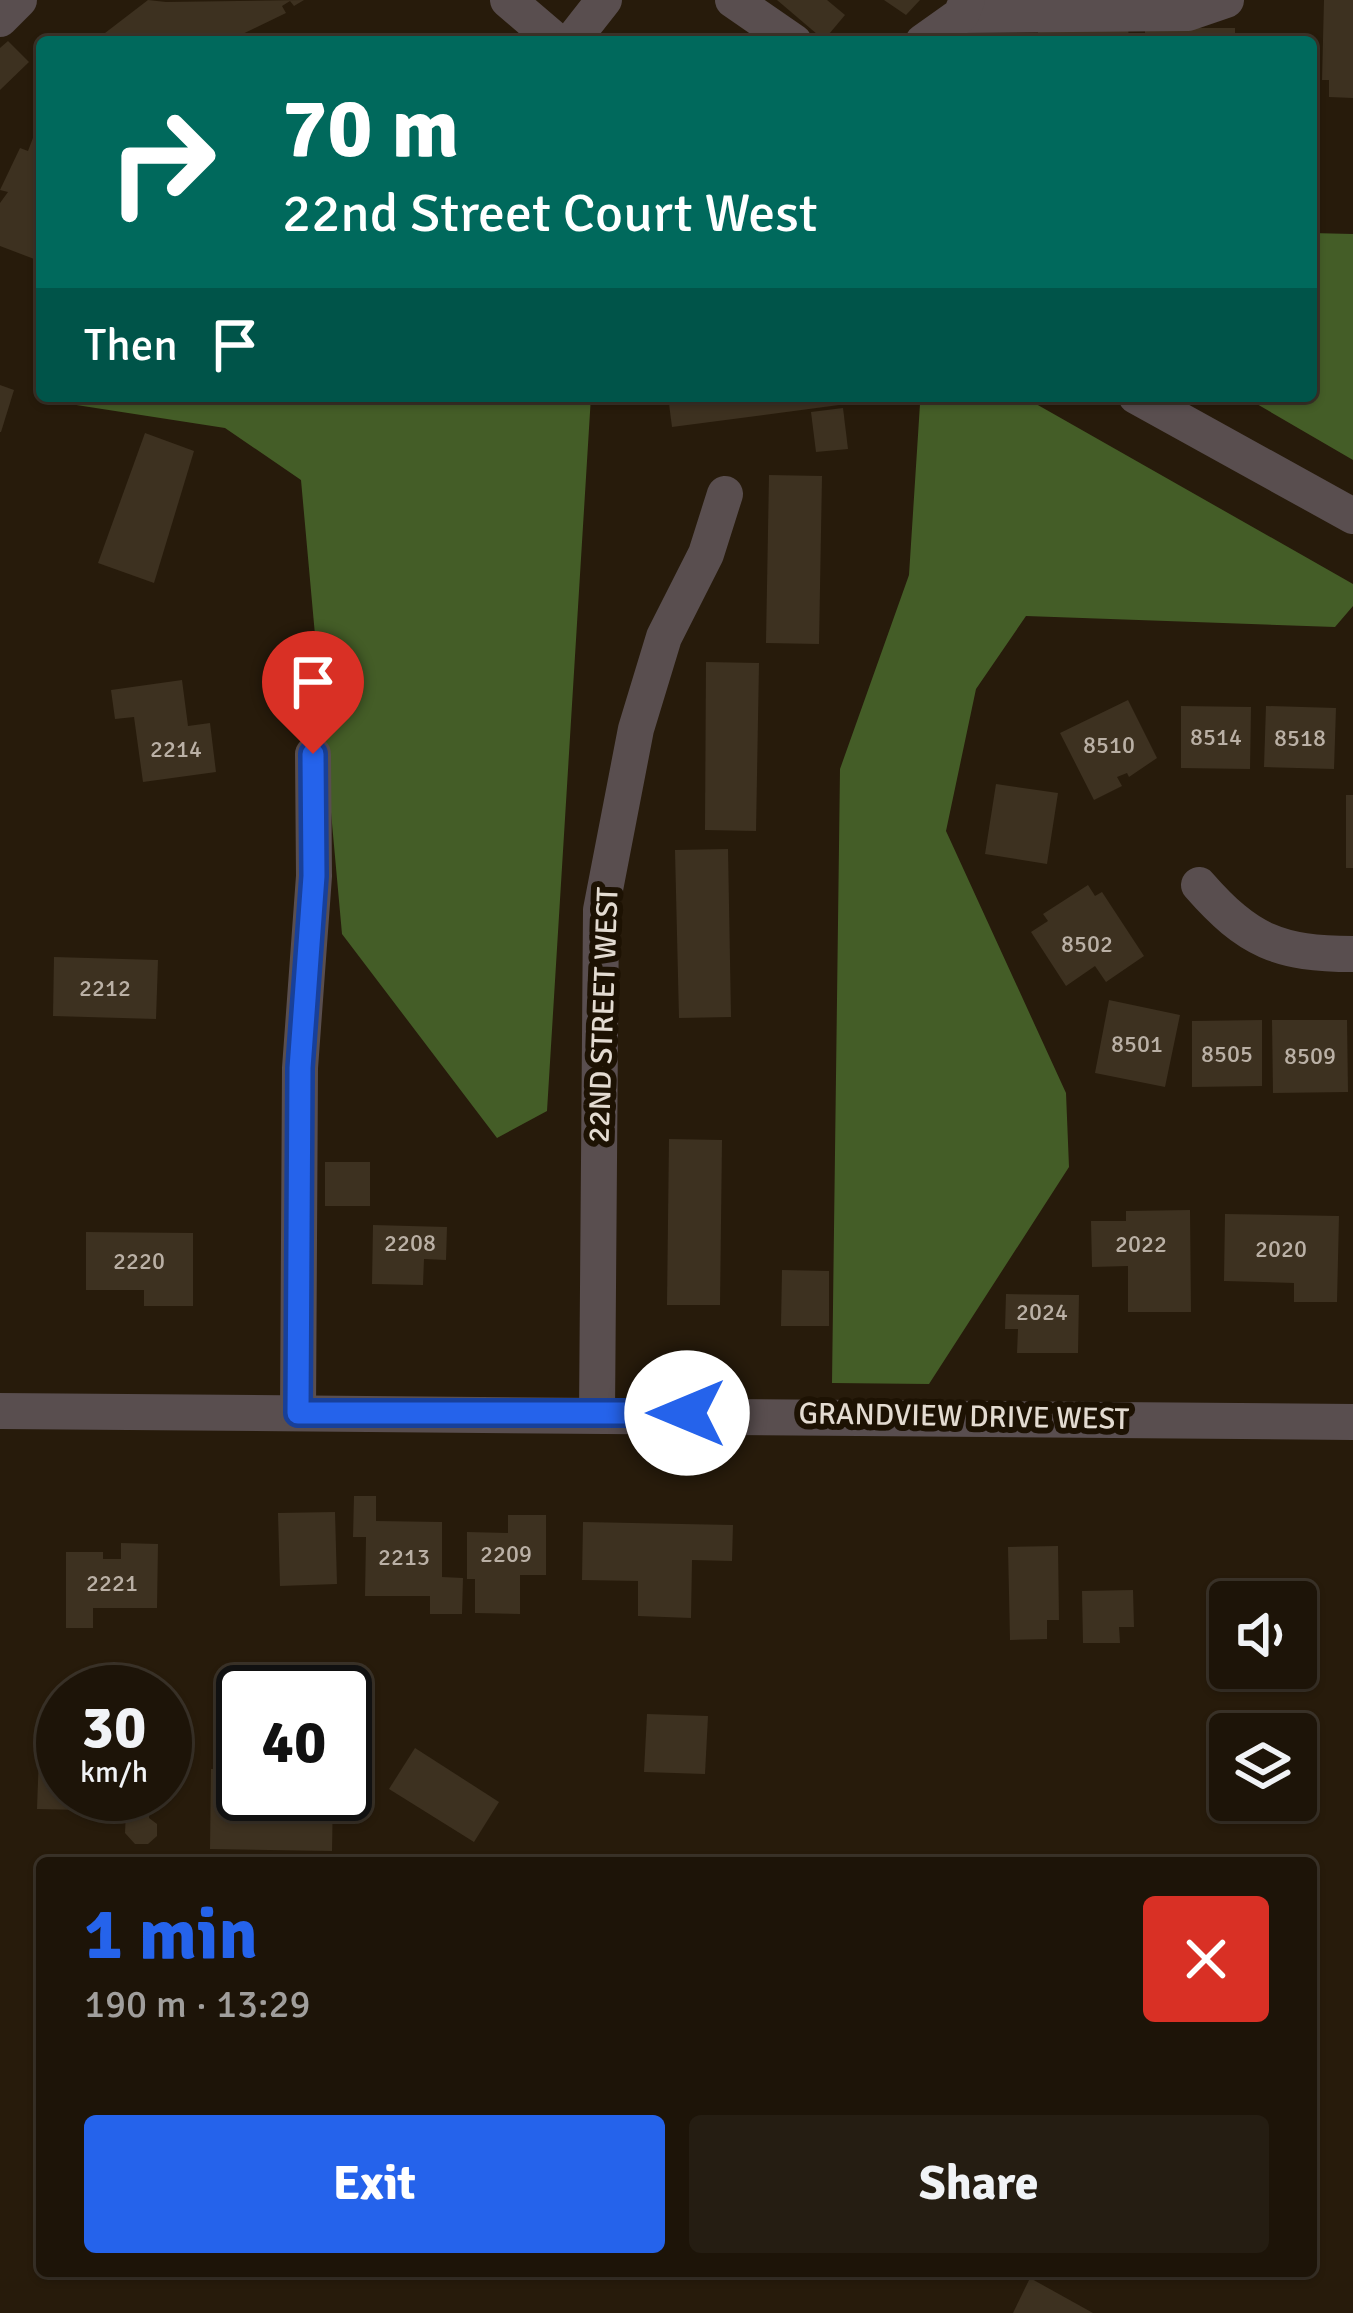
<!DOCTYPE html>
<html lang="en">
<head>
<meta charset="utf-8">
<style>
	body { margin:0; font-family:Signika,sans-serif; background:#251d12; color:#f1f3f6; height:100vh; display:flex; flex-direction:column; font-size:45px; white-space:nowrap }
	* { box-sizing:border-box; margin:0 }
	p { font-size:39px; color:#a09e9c }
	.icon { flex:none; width:66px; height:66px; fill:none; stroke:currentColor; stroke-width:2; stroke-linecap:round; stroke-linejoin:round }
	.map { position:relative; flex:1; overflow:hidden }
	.details { position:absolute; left:36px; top:1857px; width:1281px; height:420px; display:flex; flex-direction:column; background:#1d1408; border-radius:12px; box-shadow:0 3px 9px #0004,0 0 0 3px #3b3329 }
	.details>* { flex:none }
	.hud { position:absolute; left:36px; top:36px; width:1281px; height:366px; border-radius:12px; box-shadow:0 3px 9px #0004,0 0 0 3px #3b3329; background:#00695c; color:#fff; overflow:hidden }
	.fabs { position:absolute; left:1209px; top:1581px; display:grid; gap:24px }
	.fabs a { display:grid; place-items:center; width:108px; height:108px; border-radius:12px; background:#1d1408; box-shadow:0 3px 9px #0004,0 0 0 3px #3b3329; font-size:60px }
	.speed { position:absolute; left:36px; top:1665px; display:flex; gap:24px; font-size:60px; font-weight:700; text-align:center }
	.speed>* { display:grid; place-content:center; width:156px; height:156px; border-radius:50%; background:#1d1408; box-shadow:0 3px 9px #0004,0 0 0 3px #3b3329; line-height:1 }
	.speed small { font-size:30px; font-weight:400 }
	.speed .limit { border:6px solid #111; border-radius:18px; background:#fff; color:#111 }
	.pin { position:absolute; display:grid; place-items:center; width:102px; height:102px; color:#fff; margin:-123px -51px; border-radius:50% 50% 50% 0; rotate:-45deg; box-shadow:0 0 12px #0007 }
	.pin .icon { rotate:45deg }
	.me { position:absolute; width:132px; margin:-66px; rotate:270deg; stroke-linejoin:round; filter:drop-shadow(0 0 9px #0008) }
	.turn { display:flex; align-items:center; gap:42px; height:252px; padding:0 48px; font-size:54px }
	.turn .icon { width:156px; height:156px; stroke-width:2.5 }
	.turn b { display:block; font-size:84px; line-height:102px }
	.then { display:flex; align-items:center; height:114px; padding:0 48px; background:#0003; gap:24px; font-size:45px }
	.round { display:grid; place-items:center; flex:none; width:126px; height:126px; border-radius:12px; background:#251d12 }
	.headline { display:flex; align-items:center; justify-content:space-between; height:204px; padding:0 48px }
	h1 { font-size:72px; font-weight:800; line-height:90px; color:#2563eb }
	.action { display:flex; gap:24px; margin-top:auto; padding:24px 48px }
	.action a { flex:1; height:138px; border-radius:12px; background:#2563eb; color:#fff; font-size:48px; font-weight:800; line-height:138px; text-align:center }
	.action a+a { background:#251d12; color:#f1f3f6 }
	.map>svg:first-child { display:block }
	.forest { fill:#445d27 }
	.building { fill:#3d3120 }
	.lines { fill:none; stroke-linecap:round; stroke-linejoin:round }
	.minor { stroke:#594e4f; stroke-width:36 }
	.route-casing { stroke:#184099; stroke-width:30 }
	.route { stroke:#2563eb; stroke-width:21 }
	.labels { text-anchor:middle; stroke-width:12; stroke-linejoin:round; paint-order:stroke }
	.number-label { font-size:24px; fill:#bab0a5 }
	.street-label { font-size:30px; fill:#e3dbd1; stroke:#1d1203 }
</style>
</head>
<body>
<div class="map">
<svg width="1353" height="2313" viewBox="0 0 1353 2313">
	<rect width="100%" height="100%" fill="#271b0b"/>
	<!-- forest -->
	<g class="forest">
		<path d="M1311,233L1353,234V460L1243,396H1311Z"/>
		<path d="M55,396H591L547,1111L497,1138L342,934L301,480L225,428L57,402Z"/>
		<path d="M929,396H1022L1353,584V606L1335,627L1026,616L976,689L946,831L1066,1093L1069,1167L929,1384L832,1383L840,769L909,575L920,404Z"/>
	</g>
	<!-- building -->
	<g class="building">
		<path d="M148,0L166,2L304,0L294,6L290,1L282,6L286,13L226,42H111L105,33Z"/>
		<path d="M777,0H827L845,15L824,40Z"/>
		<path d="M884,0H920L906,15Z"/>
		<path d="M1324,0H1353V98L1329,97V80H1322Z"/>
		<path d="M1128,26L1129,42H1038V27Z"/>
		<rect x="1145" y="28" width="90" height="14"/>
		<path d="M8,41L29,62L0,90V48Z"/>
		<path d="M42,114V262L0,246V203L8,192L0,190L20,148L28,151Z"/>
		<path d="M0,385L14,390L1,432H0Z"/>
		<path d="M668,396H838L839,405L672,427Z"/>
		<path d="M843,408L848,449L816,452L811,412Z"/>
		<path d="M145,433L194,451L154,583L98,563Z"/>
		<path d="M769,475L822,476L819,644L766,643Z"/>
		<path d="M706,662L759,663L756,831L705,830Z"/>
		<path d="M182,680L188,726L210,723L216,772L143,782L134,717L115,719L111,690Z"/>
		<path d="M1128,700L1157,758L1129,777L1127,773L1117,777L1122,786L1094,800L1060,733Z"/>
		<path d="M1181,706L1251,707L1250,769L1181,768Z"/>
		<path d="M1266,706L1336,708L1334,769L1264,767Z"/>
		<path d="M996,784L1058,793L1047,864L985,854Z"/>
		<rect x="1346" y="795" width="7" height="73"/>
		<path d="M728,849L731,1017L679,1018L675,850Z"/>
		<path d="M1088,885L1095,896L1102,892L1144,956L1106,982L1095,966L1066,986L1031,932L1048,921L1043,914Z"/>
		<path d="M54,957L158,960L156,1019L53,1016Z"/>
		<path d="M1109,1000L1180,1015L1165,1087L1095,1073Z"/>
		<path d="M1262,1020V1086L1192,1087V1021Z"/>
		<path d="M1272,1020H1347L1348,1092L1273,1093Z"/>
		<path d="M669,1139L722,1140L720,1305H667Z"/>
		<rect x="325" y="1162" width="45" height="44"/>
		<path d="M1190,1210L1191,1312H1128V1266L1092,1267L1091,1221H1126V1211Z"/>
		<path d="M1225,1214L1339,1216L1337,1302H1294V1283L1224,1281Z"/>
		<path d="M373,1225L447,1227L446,1260L424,1259L423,1285L372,1284Z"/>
		<path d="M86,1232L193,1233V1306H144V1290H86Z"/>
		<path d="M782,1270L829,1271V1326H781Z"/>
		<path d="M1006,1294L1079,1295L1078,1353H1017L1018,1329H1005Z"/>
		<path d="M354,1496H376V1521L442,1522V1577L463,1578L462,1614H430V1596H365L366,1537H353Z"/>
		<path d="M335,1512L337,1584L280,1586L278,1513Z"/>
		<path d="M508,1515H546V1575H520V1614L475,1613V1579H467V1532L508,1533Z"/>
		<path d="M583,1522L733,1525L732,1561L692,1560L691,1618L638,1616V1581L582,1580Z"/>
		<path d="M121,1543L158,1544L157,1608H93V1628H66V1552H103V1559H121Z"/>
		<path d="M1058,1546L1059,1620H1047V1639L1010,1640L1008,1547Z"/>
		<path d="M1133,1590L1134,1627H1119L1120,1643H1083L1082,1591Z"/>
		<path d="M647,1714L708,1716L705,1774L644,1772Z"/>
		<path d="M415,1748L499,1802L474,1842L389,1789Z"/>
		<path d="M39,1754L63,1755V1794H150L149,1818L157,1824V1836L148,1844H135L125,1833L126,1811L37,1809Z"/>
		<path d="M211,1769H243V1794H333L332,1851L210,1849Z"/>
		<path d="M1030,2278L1093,2313H1013Z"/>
	</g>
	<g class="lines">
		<!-- minor -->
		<g class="minor">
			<path d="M508,0L557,42"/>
			<path d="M733,0L794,42"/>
			<path d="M961,15L1188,13L1226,0"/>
			<path d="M0,19L19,0"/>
			<path d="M571,42L604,0"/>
			<path d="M923,42L961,15L967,0"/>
			<path d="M1136,396L1353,516"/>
			<path d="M1199,885C1248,941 1279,954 1353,954"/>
			<path d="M0,1411L1353,1422"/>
			<path d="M298,1413L300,1068L314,876L313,754"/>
			<path d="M597,1413L601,910L636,729L664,637L706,554L725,494"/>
		</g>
	</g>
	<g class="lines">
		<defs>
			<path id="route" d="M313,754L314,876L300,1068L298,1413H687"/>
		</defs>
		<!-- route casing -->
		<use href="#route" class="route-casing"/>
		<!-- route -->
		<use href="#route" class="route"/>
	</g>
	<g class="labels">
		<!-- number labels -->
		<g class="number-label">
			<text x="1216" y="745">8514</text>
			<text x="1300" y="746">8518</text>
			<text x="1109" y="753">8510</text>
			<text x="176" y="757">2214</text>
			<text x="1087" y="952">8502</text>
			<text x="105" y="996">2212</text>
			<text x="1137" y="1052">8501</text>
			<text x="1227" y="1062">8505</text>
			<text x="1310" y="1064">8509</text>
			<text x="410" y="1251">2208</text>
			<text x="1141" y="1252">2022</text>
			<text x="1281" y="1257">2020</text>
			<text x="139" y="1269">2220</text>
			<text x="1042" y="1320">2024</text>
			<text x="506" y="1562">2209</text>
			<text x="404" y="1565">2213</text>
			<text x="112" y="1591">2221</text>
		</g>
		<!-- street labels -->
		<g class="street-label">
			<text transform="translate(603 1015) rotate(-88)" y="10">22ND STREET WEST</text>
			<text transform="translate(964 1416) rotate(1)" y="10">GRANDVIEW DRIVE WEST</text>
		</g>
	</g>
</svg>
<div class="fabs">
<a><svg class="icon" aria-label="sound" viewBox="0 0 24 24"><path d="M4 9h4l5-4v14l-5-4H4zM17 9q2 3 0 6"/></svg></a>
<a><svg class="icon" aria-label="layers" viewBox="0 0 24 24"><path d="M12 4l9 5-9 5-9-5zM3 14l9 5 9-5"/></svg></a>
</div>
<div class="speed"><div>30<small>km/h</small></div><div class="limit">40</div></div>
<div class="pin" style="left:313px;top:754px;background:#d93025"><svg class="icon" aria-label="arrive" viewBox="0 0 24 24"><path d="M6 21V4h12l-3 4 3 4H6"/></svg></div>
<svg class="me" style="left:687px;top:1413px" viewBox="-20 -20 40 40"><circle r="19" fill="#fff"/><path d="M0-13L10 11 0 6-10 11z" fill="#2563eb"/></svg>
<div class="hud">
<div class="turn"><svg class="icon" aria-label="right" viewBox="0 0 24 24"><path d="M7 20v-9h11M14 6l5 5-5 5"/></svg><div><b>70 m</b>22nd Street Court West</div></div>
<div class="then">Then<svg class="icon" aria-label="arrive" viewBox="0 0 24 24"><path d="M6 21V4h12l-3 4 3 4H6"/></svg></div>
</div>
<section class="details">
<div class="headline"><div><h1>1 min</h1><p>190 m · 13:29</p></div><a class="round" style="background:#d93025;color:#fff"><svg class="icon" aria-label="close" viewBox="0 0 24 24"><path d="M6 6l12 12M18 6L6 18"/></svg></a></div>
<div class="action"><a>Exit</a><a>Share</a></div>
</section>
</div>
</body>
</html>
